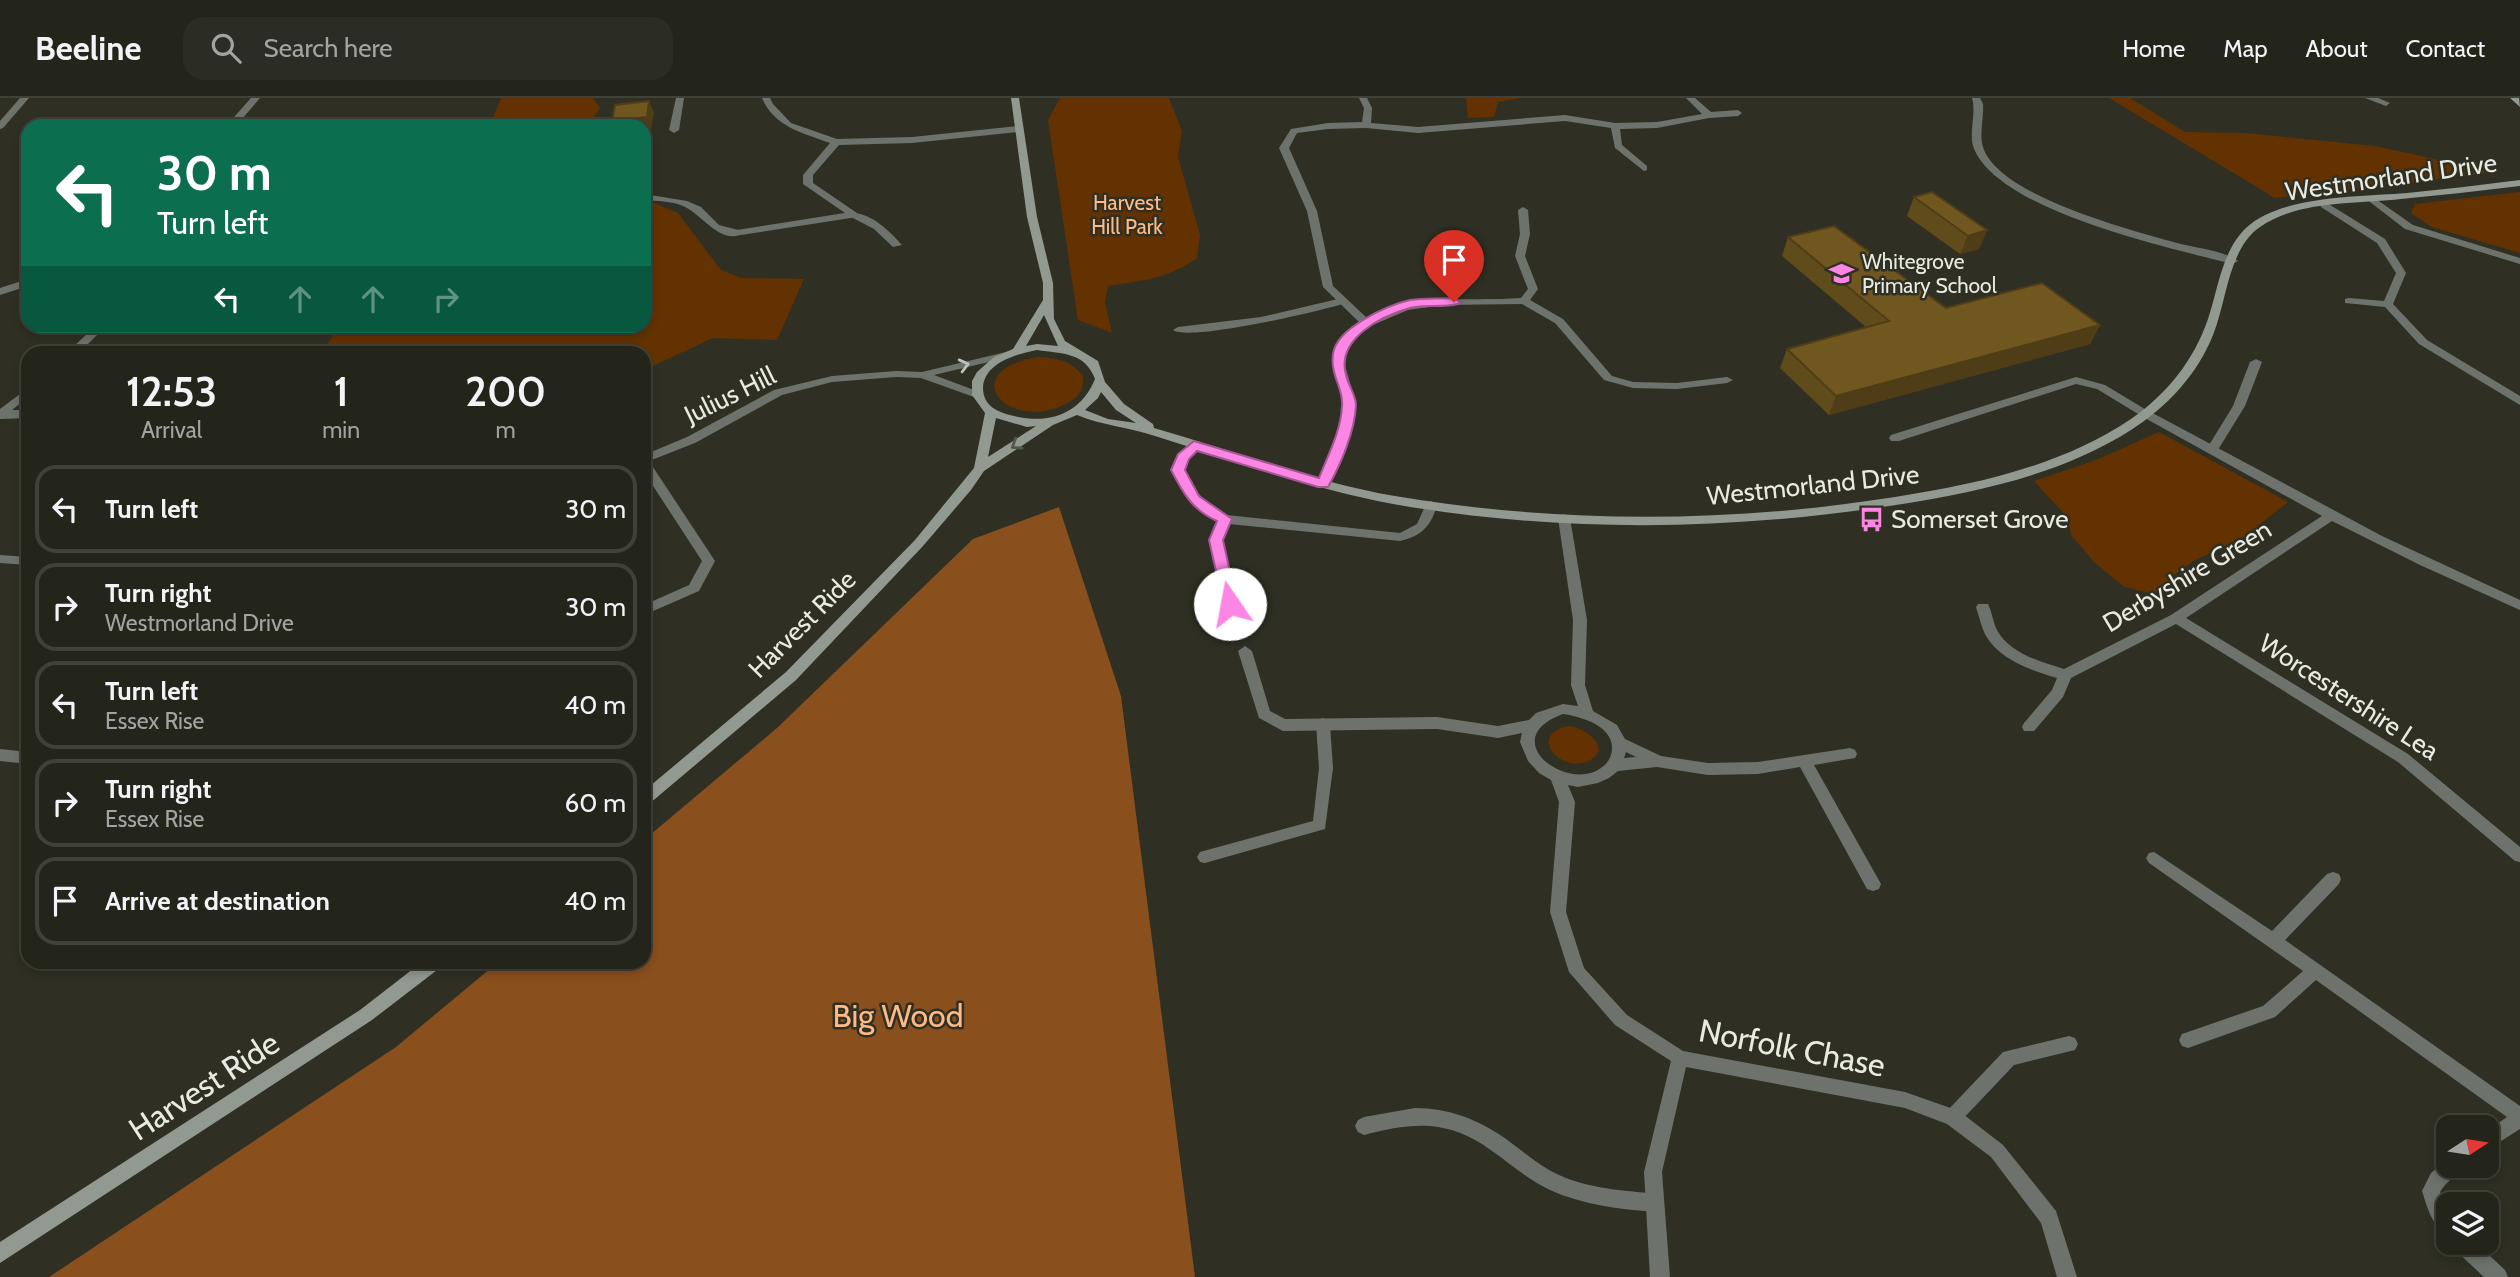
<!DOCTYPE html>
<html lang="en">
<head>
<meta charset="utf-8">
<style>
	body { margin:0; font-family:Cabin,sans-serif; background:#2b2c23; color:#f1f3f6; height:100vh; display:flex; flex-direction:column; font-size:26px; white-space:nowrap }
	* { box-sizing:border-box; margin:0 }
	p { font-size:23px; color:#a3a4a2 }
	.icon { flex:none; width:38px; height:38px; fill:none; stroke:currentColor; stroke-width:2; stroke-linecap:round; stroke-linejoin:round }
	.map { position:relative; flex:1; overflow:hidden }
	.panel { position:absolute; left:21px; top:248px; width:630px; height:623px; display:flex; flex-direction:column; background:#23241a; border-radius:21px; box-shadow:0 4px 10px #0003,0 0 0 2px #404139 }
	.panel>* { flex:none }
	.top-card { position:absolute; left:21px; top:21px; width:630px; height:214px; border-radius:21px; box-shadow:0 4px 10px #0003,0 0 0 2px #404139; background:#0b6e4f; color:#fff; overflow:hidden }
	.needle { width:46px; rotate:78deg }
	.tools { position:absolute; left:2436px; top:1017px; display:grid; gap:14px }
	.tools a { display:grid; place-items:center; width:63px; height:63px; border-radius:14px; background:#23241a; box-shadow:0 4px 10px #0003,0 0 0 2px #404139; font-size:35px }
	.pin { position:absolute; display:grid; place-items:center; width:60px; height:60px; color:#fff; margin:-72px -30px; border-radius:50% 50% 50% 0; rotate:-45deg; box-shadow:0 0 7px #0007 }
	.pin .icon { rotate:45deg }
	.me { position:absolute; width:77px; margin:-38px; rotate:348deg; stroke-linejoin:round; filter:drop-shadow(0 0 5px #0008) }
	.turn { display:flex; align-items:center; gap:24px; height:147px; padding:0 21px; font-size:32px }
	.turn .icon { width:91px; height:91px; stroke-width:2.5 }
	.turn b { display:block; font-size:49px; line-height:60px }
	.lanes { display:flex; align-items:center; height:66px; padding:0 21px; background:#0003; justify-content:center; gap:35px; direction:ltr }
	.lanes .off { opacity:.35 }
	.eta { display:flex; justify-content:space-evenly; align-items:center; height:119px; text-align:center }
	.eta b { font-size:42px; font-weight:600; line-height:49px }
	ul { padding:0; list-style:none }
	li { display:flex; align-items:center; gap:21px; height:88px; margin:0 14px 10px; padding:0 7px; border:4px solid #404139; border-radius:21px }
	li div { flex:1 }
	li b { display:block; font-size:26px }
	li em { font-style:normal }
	header { display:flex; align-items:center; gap:42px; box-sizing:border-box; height:98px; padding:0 35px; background:#23241a; border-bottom:2px solid #404139 }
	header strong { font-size:33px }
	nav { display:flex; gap:38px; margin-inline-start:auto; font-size:24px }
	.search { width:490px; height:63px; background:#2b2c23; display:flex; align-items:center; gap:18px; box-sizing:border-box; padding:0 24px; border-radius:21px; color:#a3a4a2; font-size:26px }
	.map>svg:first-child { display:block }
	.green { fill:#633200 }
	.forest { fill:#894f1d }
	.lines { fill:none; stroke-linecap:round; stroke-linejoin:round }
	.lane { fill:#6e726d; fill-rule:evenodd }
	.street { fill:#6e726d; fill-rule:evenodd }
	.secondary { fill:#929990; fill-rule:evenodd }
	.wall { fill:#604b1b }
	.shaded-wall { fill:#4e3d16 }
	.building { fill:#70571f; stroke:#4e3d16; stroke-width:2 }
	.oneway { stroke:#bec0b9 }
	.oneway2 { stroke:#525549 }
	.route { fill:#fc86e4; stroke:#a45794; stroke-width:2 }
	.labels { text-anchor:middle; stroke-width:5; stroke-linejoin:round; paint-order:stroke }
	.far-park-label { font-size:21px; fill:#feb986; stroke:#2f3023 }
	.far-poi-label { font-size:21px; fill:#e9eae2; stroke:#2f3023; text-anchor:start }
	.street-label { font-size:26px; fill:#e9eae2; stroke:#2f3023 }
	.poi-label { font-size:26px; fill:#e9eae2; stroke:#2f3023; text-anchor:start }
	.near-park-label { font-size:32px; fill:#feb986; stroke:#2f3023 }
	.near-street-label { font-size:32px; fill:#e9eae2; stroke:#2f3023 }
</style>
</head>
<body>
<header>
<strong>Beeline</strong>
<div class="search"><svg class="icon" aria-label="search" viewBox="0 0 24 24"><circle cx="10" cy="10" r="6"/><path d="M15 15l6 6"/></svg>Search here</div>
<nav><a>Home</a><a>Map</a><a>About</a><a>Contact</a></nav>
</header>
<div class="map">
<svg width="2520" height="1179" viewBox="0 0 2520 1179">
	<rect width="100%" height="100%" fill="#2f3023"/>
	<!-- green -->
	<g class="green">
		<path d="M501,0H593L600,10L588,28H490Z"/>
		<path d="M1060,0H1169L1182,33L1178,59L1200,137L1197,160C1171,180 1140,183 1108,188L1105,204L1112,235L1078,222L1048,22Z"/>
		<path d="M1466,0H1520L1498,4L1494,19L1468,20Z"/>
		<path d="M2109,0H2130L2185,34L2244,35L2375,48L2496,74L2275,100Z"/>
		<path d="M2520,94V155L2432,129L2411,115L2415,106Z"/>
		<path d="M644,101L678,115L721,172L741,180L804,181L777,242L713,240L644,272V256H320L340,228H644Z"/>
		<path d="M1038,259C1057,260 1071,262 1083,278C1084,290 1080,298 1069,304C1011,338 951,274 1038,259Z"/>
		<path d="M2159,334L2288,404L2241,441L2195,462L2175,476L2162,492L2151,496L2123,488L2094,464L2071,437L2068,420L2034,383L2096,362Z"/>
		<path d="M1568,628C1588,630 1615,653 1586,664C1560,674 1527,637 1568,628Z"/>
	</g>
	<!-- forest -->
	<path class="forest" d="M1059,409L1121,598L1195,1179H49L396,949L497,865L644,864V742L777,630L973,441Z"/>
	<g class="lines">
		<!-- lane -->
		<g class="lane">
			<path d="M1359,0H1367L1372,10L1371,12H1365Z"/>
			<path d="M644,96L687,103L701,109L719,127L746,134C721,150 703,116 683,108C671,103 657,103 644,102Z"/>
			<path d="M851,115C870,114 890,133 902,147L893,149L874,131L851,119Z"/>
			<path d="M1342,200L1346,201V205C1320,213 1190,244 1173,232L1178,229L1261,219Z"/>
			<path d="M2256,261L2262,264L2245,308L2216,355H2208L2206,352L2233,308L2250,264Z"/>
			<path d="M2076,279L2105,287L2153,316L2147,320L2143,319L2097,291L2076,286L1899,343H1891L1889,340L1891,337Z"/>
			<path d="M1323,620L1328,622L1330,626L1333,670L1325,731L1205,765L1200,764L1197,759L1200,754L1313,723L1319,670L1316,626L1318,622Z"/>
			<path d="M2069,938L2075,940L2078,946L2075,952L2014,967L1959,1025L1953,1028L1947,1025L1944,1019L1947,1013L2003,954Z"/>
			<path d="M1415,1010C1448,1010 1478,1021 1506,1041C1523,1053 1539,1068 1559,1077C1589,1091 1623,1092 1655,1096L1662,1098L1664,1105L1662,1112L1655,1114C1619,1111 1583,1107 1550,1092C1528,1082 1511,1066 1492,1053C1449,1021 1413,1024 1364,1037L1358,1034L1355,1028L1358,1022L1364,1019Z"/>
			<path d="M2448,1061V1068H2462C2457,1079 2446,1083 2440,1094L2448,1112V1136C2432,1130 2427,1108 2422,1093L2431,1075Z"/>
			<path d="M2452,1144H2475L2505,1172L2508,1179H2484L2454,1151Z"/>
		</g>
		<!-- street -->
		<g class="street">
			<path d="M20,0H29L3,30L0,31V23Z"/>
			<path d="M251,0H260L236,28H226Z"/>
			<path d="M676,0H684L679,32L674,35L669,32Z"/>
			<path d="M762,0H770L773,6L791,25L837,41L912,39L1018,28L1023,31L1018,34L912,45L839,47L813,77V85L857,115V119L741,137L737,136V132L845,115L803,86V77L830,45C803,35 774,29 762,0Z"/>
			<path d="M1686,0H1695L1711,14L1738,12L1742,15L1738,18L1709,20L1657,30L1620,31L1622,47L1647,68V72L1644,73L1615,50L1611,30L1565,23L1418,35L1366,30L1328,31L1297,35L1289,50L1317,113L1333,188L1368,221C1419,194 1466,204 1521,200L1528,191L1515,158L1520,136L1518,112L1523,109L1528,112L1530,136L1525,158L1538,191L1530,202L1563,221L1612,278L1633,284L1677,285L1727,279L1733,282L1727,285L1677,291L1633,290L1604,282L1555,225L1522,206L1443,207L1408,212L1368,229L1353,241L1347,250L1345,268L1354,298V314L1329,386L1323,390L1319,389L1317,386C1325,362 1339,338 1343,313C1348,274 1309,260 1360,225L1323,189L1307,113L1279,50L1291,31L1328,25L1362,24L1364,10L1368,7L1372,10L1371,25L1418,29L1565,17L1615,25L1657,24L1702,16Z"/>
			<path d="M1972,0H1980L1983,6C1984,20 1979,36 1983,49C1998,98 2131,132 2177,145C2195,150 2223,152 2238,163L2233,166C2169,150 2004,114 1975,53C1967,37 1977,17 1972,0Z"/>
			<path d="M2365,0H2378L2390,5L2386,8Z"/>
			<path d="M2373,99L2413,127L2520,160V166L2405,131L2370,104L2368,102Z"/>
			<path d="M2321,105H2327L2385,141L2406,175L2393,206L2427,242L2520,298V307L2419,246L2385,209L2345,205V201L2349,200L2384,203L2396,175L2377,145L2321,109Z"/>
			<path d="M28,181V188L0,197V190Z"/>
			<path d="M95,228H106L78,256H66Z"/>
			<path d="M1006,254L1012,257L1010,259L934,277L982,295V299H974L921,280L896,279L832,284L782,297L695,345L649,363L715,463L699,493L644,517V507L689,487L702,463L644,374V357L687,339L774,292L832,278L896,273L922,274Z"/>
			<path d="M28,290V299L12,312H28V320L0,321V311Z"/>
			<path d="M2147,312L2382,438L2520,502V512L2420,467L2332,423L2186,520L2408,656L2520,749V764L2515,763L2398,664L2176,526L2071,580L2063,599L2034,633H2024L2022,629L2024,625L2052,592L2057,580C2031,572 1999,562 1985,536C1981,528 1979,518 1976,509L1978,506H1988C1992,514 1993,524 1997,532C2009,555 2041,564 2064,571L2171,517L2322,418L2143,319L2141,316Z"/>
			<path d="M1194,344L1200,348L1188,361L1184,372C1194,393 1206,407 1227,417L1400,435L1417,426L1427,404L1431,403L1437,407C1431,428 1422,438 1400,443L1229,426L1222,442L1237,506L1230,511L1223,506L1210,442L1218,423C1195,412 1183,394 1172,372L1178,356Z"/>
			<path d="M1564,416L1570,420L1587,522L1585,587L1593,613L1617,627L1625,641L1661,658L1708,665L1758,664L1850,650L1855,652L1857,656L1855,660L1814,667L1881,786L1879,791L1873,793L1867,791L1800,669L1758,676L1708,677L1657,669L1618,673L1609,680L1598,685L1578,689L1568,687L1575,704L1566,814L1584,870L1627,917L1683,953L1905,994L1959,1013L2003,1047L2056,1113L2077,1179H2057L2041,1125L1991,1059L1947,1026L1905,1010L1686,969L1662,1074L1670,1179H1650L1644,1074L1671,963L1615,927L1569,874L1550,814L1559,704L1551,682L1539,675L1528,663L1520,644L1522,635L1498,640L1437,631L1283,633L1259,620L1238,553L1245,548L1252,553L1270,613L1285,621L1437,619L1498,628L1529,622L1536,615L1563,606L1578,608L1571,587L1573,522L1558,420ZM1563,616C1582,619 1614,628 1612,652C1611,660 1608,665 1601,670C1567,695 1495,641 1563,616ZM1626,654L1636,659L1624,660Z"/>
			<path d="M0,457L28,459V467L0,465Z"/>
			<path d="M0,651L28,654V666L0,663Z"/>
			<path d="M2154,754L2272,833L2327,776L2333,774L2339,776L2341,781L2339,786L2285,842L2520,1008V1031L2487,1052V1033L2507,1019L2316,882L2275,919L2188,950L2182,948L2179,942L2182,936L2263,908L2303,873L2149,765L2146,760L2149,755Z"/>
		</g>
		<!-- secondary -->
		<g class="secondary">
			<path d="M1011,0H1019L1037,119L1053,185L1054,221L1065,243L1098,263L1105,284L1124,306L1153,326L1154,330C1234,353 1313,384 1395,398C1561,426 1730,425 1895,399C1977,386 2061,368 2131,321C2167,296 2194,262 2208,221C2218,191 2222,153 2246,130C2281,97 2360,99 2407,95C2445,91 2482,87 2520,82V88C2480,93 2440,97 2401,101C2356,106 2299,102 2260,129C2228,151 2227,203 2213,237C2197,277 2167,309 2131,332C2060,377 1977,394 1896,407C1730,433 1559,435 1393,406C1312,391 1233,362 1155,338C1128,329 1104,328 1077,317L1053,327L984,373L971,392L923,448L796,582L649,706L644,708V693L786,574L915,442L974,370L985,315L972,297V283L977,274L994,259L1013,251L1043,202V185L1027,119ZM1044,217L1058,248L1037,246L1026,248ZM1037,252C1063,256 1085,254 1095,281C1080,318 1046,327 1010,317C1002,315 993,312 987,304C984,299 983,295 983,289C985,264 1017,256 1037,252ZM1101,294L1116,312L1136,325L1108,321L1085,312L1098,300ZM996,320L1027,329L1036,328L988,359Z"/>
			<path d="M2510,0H2519L2520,9Z"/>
			<path d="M422,864H443L441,869L372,922L0,1165V1144L360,912Z"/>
		</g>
	</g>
	<!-- wall -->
	<g class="wall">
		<path d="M1914,99L1987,132L1979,151L1960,156L1907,118Z"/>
		<path d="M1788,139L1946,210L2100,227L2090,246L1829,317L1780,270L1787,251L1866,229L1782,158Z"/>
	</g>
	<!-- shaded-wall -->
	<g class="shaded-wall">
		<path d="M649,3L654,15L651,32H644V28H614L612,23Z"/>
		<path d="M1987,132L1979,151L1960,156L1968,138Z"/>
		<path d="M2100,227L2090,246L1829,317L1836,298Z"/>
	</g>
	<!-- building -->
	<g class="building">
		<path d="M649,3L647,19L612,23L615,7Z"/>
		<path d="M1932,94L1987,132L1968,138L1914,99Z"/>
		<path d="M1834,128L1946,210L2042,185L2100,227L1836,298L1787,251L1889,223L1788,139Z"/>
	</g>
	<!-- one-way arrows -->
	<defs><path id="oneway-chevron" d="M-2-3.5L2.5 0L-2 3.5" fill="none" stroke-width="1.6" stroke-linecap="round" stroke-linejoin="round" transform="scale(1.75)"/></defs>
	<use class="oneway" href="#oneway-chevron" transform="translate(964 267) rotate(-14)"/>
	<use class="oneway2" href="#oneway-chevron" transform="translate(1016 347) rotate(147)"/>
	<!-- route -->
	<path class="route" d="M1454,200L1460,204L1458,206C1442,210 1425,206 1410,210C1381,218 1336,241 1346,277C1348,287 1356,297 1356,307C1355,333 1341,366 1328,389H1318L1197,353L1189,361L1185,372L1199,398L1232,421L1223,442L1237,506L1235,509H1224L1209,442L1217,423C1192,412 1183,395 1171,372L1178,356L1194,343L1319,380C1328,357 1341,333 1342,308C1344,291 1330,278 1333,256C1336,230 1388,207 1410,202C1424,200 1440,201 1454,200Z"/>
	<!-- icons -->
	<defs>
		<symbol id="school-bare" viewBox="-9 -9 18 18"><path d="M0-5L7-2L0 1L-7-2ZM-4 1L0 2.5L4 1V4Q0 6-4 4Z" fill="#fc86e4" stroke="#2f3023" stroke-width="2.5" paint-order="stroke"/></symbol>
		<symbol id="bus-bare" viewBox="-9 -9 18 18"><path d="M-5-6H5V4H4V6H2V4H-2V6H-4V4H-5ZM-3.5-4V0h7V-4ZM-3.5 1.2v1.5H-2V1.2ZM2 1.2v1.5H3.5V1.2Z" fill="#fc86e4" stroke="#2f3023" stroke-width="2.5" paint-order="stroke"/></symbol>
	</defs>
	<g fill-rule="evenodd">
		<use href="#school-bare" x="1824" y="158" width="35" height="35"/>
		<use href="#bus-bare" x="1854" y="404" width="35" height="35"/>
	</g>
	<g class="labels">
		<!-- far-park labels -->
		<g class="far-park-label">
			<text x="1127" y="112">Harvest<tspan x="1127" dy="24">Hill Park</tspan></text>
		</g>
		<!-- far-poi labels -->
		<g class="far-poi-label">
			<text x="1862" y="171">Whitegrove<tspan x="1862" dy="24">Primary School</tspan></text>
		</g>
		<!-- street labels -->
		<g class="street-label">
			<text transform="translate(2391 79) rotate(-8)" y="9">Westmorland Drive</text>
			<text transform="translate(730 297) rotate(-26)" y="9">Julius Hill</text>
			<text transform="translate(1813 387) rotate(-6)" y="9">Westmorland Drive</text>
			<text transform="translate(2187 478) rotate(-31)" y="9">Derbyshire Green</text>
			<text transform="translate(802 526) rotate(-45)" y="9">Harvest Ride</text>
			<text transform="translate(2349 599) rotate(33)" y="9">Worcestershire Lea</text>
		</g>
		<!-- poi labels -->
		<g class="poi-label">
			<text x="1891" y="430">Somerset Grove</text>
		</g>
		<!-- near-park labels -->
		<g class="near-park-label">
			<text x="898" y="929">Big Wood</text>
		</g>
		<!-- near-street labels -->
		<g class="near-street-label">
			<text transform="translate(1792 950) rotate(11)" y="11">Norfolk Chase</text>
			<text transform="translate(204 988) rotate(-33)" y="11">Harvest Ride</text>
		</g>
	</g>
</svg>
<div class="tools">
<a><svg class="needle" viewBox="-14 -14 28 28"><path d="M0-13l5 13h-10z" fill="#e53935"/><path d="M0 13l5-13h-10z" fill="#a3a4a2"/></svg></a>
<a><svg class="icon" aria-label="layers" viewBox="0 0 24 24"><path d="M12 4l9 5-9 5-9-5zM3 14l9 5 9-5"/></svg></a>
</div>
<div class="pin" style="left:1454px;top:204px;background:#d93025"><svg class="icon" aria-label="arrive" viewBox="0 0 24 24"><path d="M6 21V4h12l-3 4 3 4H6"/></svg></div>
<svg class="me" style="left:1230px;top:506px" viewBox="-20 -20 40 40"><circle r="19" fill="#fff"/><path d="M0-13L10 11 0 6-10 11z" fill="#fc86e4"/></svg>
<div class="top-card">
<div class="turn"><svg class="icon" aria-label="left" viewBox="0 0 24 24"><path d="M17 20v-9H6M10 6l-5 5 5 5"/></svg><div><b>30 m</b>Turn left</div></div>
<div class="lanes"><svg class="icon" aria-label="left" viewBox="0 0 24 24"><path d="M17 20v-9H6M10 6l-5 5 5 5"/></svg><svg class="icon off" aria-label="ahead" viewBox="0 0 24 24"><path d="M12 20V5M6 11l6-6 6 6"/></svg><svg class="icon off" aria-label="ahead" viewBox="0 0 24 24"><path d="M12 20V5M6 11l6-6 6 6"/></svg><svg class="icon off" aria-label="right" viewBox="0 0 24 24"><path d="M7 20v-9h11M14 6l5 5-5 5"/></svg></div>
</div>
<section class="panel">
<div class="eta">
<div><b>12:53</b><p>Arrival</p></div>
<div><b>1</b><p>min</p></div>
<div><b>200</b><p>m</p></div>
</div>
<ul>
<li><svg class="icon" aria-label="left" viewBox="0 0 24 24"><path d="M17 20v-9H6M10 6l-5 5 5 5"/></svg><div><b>Turn left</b></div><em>30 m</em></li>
<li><svg class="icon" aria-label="right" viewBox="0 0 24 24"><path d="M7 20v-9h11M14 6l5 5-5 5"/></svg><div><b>Turn right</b><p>Westmorland Drive</p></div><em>30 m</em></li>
<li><svg class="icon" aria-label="left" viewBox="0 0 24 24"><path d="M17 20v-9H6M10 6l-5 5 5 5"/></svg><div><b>Turn left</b><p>Essex Rise</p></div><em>40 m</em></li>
<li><svg class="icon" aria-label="right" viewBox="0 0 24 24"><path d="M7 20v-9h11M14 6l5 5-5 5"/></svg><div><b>Turn right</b><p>Essex Rise</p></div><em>60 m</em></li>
<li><svg class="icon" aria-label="arrive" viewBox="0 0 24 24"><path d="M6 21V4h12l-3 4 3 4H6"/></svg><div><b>Arrive at destination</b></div><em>40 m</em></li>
</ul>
</section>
</div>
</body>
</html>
